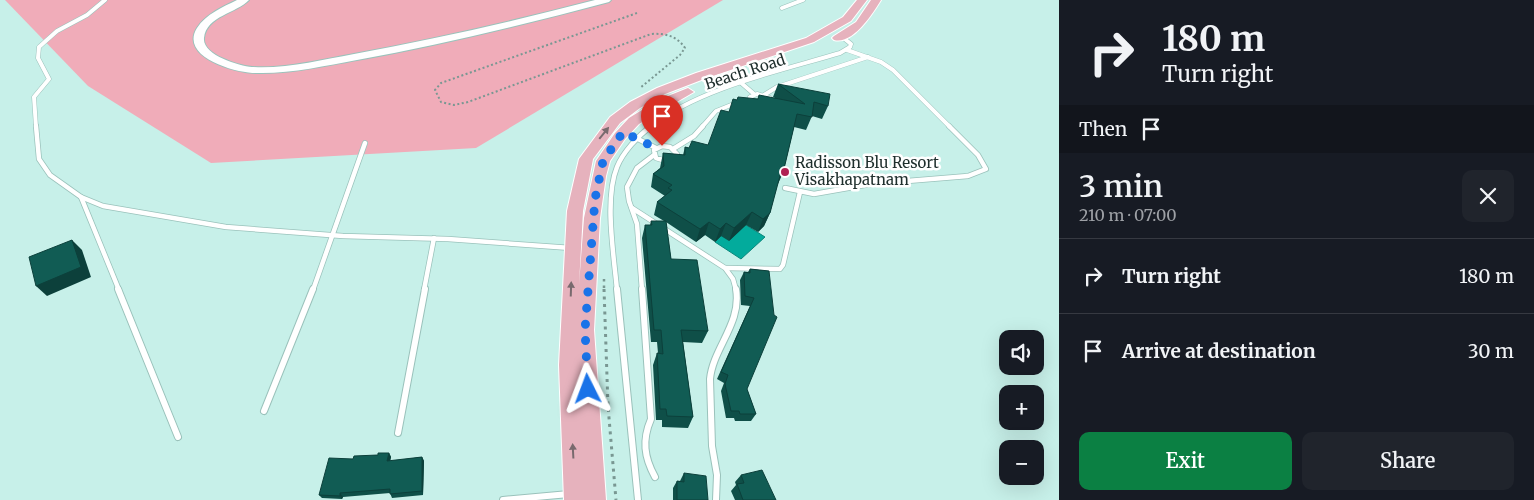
<!DOCTYPE html>
<html lang="en">
<head>
<meta charset="utf-8">
<style>
	body { margin:0; font-family:Merriweather,serif; background:#20242c; color:#f1f3f6; height:100vh; display:flex; flex-direction:column; font-size:19px; white-space:nowrap }
	* { box-sizing:border-box; margin:0 }
	p { font-size:16px; color:#9ea1a6 }
	.icon { flex:none; width:28px; height:28px; fill:none; stroke:currentColor; stroke-width:2; stroke-linecap:round; stroke-linejoin:round }
	.map { position:relative; flex:1; overflow:hidden }
	.sheet { display:flex; flex-direction:column; background:#171b24; width:475px }
	.sheet>* { flex:none }
	.hud { background:#171b24; color:#f1f3f6; overflow:hidden }
	.buttons { position:absolute; left:999px; top:330px; display:grid; gap:10px }
	.buttons a { display:grid; place-items:center; width:45px; height:45px; border-radius:10px; background:#171b24; box-shadow:0 5px 20px #0002; font-size:25px }
	.pin { position:absolute; display:grid; place-items:center; width:42px; height:42px; color:#fff; margin:-51px -21px; border-radius:50% 50% 50% 0; rotate:-45deg; box-shadow:0 0 5px #0007 }
	.pin .icon { rotate:45deg }
	.me { position:absolute; width:55px; margin:-28px; rotate:357deg; stroke-linejoin:round; filter:drop-shadow(0 0 4px #0008) }
	.turn { display:flex; align-items:center; gap:18px; height:105px; padding:0 20px; font-size:22px }
	.turn .icon { width:65px; height:65px; stroke-width:2.5 }
	.turn b { display:block; font-size:35px; line-height:42px }
	.then { display:flex; align-items:center; height:48px; padding:0 20px; background:#0003; gap:10px; font-size:19px }
	.round { display:grid; place-items:center; flex:none; width:52px; height:52px; border-radius:10px; background:#20242c }
	.headline { display:flex; align-items:center; justify-content:space-between; height:85px; padding:0 20px }
	h1 { font-size:30px; font-weight:600; line-height:38px }
	.button { display:flex; gap:10px; margin-top:auto; padding:10px 20px }
	.button a { flex:1; height:58px; border-radius:10px; background:#0b8043; color:#fff; font-size:20px; font-weight:600; line-height:58px; text-align:center }
	.button a+a { background:#20242c; color:#f1f3f6 }
	ul { padding:0; list-style:none }
	li { display:flex; align-items:center; gap:15px; height:75px; padding:0 20px; border-top:1px solid #363941 }
	li div { flex:1 }
	li b { display:block; font-size:19px }
	li em { font-style:normal }
	main { display:flex; flex:1; min-height:0 }
	.map>svg:first-child { display:block }
	.green { fill:#f0acb9 }
	.water { fill:#03ab9c; stroke:#0b867b }
	.lines { fill:none; stroke-linecap:round; stroke-linejoin:round }
	.lane-far2-casing { stroke:#9ac2bb; stroke-width:5 }
	.lane-far1-casing { stroke:#9ac2bb; stroke-width:6 }
	.lane-casing { stroke:#9ac2bb; stroke-width:8 }
	.secondary-casing { stroke:#9ac2bb; stroke-width:2 }
	.primary-casing { stroke:#fff; stroke-width:2 }
	.path-far2 { stroke:#799792; stroke-width:2; stroke-dasharray:2 2.5; stroke-linecap:butt }
	.path-far1 { stroke:#799792; stroke-width:2.5; stroke-dasharray:2.5 4; stroke-linecap:butt }
	.path { stroke:#799792; stroke-width:3; stroke-dasharray:3 4.5; stroke-linecap:butt }
	.lane-far2 { stroke:#fff; stroke-width:4 }
	.lane-far1 { stroke:#fff; stroke-width:4.5 }
	.lane { stroke:#fff; stroke-width:6 }
	.secondary { fill:#fff; fill-rule:evenodd }
	.primary { fill:#e6b2bd; fill-rule:evenodd }
	.wall { fill:#0f4f48 }
	.shaded-wall { fill:#0c403b }
	.building { fill:#115c54; stroke:#0c403b }
	.oneway { fill:#796a6e }
	.route { stroke:#1a73e8; stroke-width:9; stroke-dasharray:0 16.2 }
	.poi-dot { fill:#b02053; stroke:#fff; stroke-width:2 }
	.labels { text-anchor:middle; stroke-width:5; stroke-linejoin:round; paint-order:stroke }
	.street-label { font-size:15px; fill:#1f2f2d; stroke:#fff }
	.poi-label { font-size:15px; fill:#1f2f2d; stroke:#fff; text-anchor:start }
</style>
</head>
<body>
<main>
<div class="map">
<svg width="1059" height="500" viewBox="0 0 1059 500">
	<rect width="100%" height="100%" fill="#c7f0e9"/>
	<!-- green -->
	<path class="green" d="M5,0H723L476,148L211,163L88,86Z"/>
	<!-- water -->
	<path class="water" d="M746,225L765,237L741,259L715,242L721,236Z"/>
	<g class="lines">
		<defs>
			<g id="lane-far2">
				<path d="M782,8L803,0"/>
				<path d="M847,50L881,62L893,70L950,127"/>
				<path d="M732,75L754,94"/>
				<path d="M757,94L770,98L771,104L763,106L753,103L750,97Z"/>
				<path d="M764,95L777,87L868,57"/>
				<path d="M36,127L34,97L49,79L38,58L39,47L57,31L87,15L105,0"/>
				<path d="M650,127C699,88 780,71 840,53L850,47L851,44L841,36"/>
				<path d="M702,127L716,111L736,103"/>
			</g>
			<g id="lane-far1">
				<path d="M36,126L39,159L50,175L81,197L103,206L226,227L343,236L448,239L571,248"/>
				<path d="M624,132L656,148"/>
				<path d="M662,146L670,147L677,154L676,158L666,161L656,158L654,150Z"/>
				<path d="M673,149L694,136L703,126"/>
				<path d="M785,188L814,194L871,184L968,176L986,169L978,155L949,126"/>
				<path d="M81,197L119,290"/>
				<path d="M632,208L725,268L733,279L736,290"/>
				<path d="M726,268L780,269L783,265L800,192"/>
				<path d="M313,290L365,143"/>
				<path d="M424,290L434,238"/>
				<path d="M617,290C614,256 604,199 617,167C623,152 638,136 651,126"/>
				<path d="M642,290L637,224L629,201L627,187L637,168L654,155"/>
			</g>
			<g id="lane">
				<path d="M118,289L178,437"/>
				<path d="M617,289L638,500"/>
				<path d="M642,289L651,419C642,440 644,457 655,477"/>
				<path d="M264,411L313,289"/>
				<path d="M398,433L425,289"/>
				<path d="M503,500L569,494"/>
				<path d="M716,500L717,475L712,446L710,379C713,348 742,323 736,289"/>
			</g>
			<path id="secondary" d="M237,0H249C237,13 206,16 204,38C202,55 239,66 252,67C286,69 321,60 354,54C435,39 515,21 595,0H611L609,2C526,24 442,45 357,60C324,66 290,74 256,73C236,73 179,57 197,28C206,14 223,7 237,0Z"/>
			<g id="primary">
				<path d="M857,0H867L851,21L814,42L704,79L665,94L640,108L620,123L593,159L583,211L579,285L584,218L596,161L615,133L629,118L658,100L688,88L694,92L639,124L625,139L610,161L606,176L600,218L594,330L606,500H564L559,365L567,211L579,159L610,117L630,102L657,88L696,73L806,38L843,17Z"/>
				<path d="M871,0H881C873,13 853,45 834,40L832,38L834,36L856,22Z"/>
			</g>
		</defs>
		<!-- lane-far2 casing -->
		<use href="#lane-far2" class="lane-far2-casing"/>
		<!-- lane-far1 casing -->
		<use href="#lane-far1" class="lane-far1-casing"/>
		<!-- lane casing -->
		<use href="#lane" class="lane-casing"/>
		<!-- secondary casing -->
		<use href="#secondary" class="secondary-casing"/>
		<!-- primary casing -->
		<use href="#primary" class="primary-casing"/>
		<!-- path-far2 -->
		<path class="path-far2" d="M637,13L441,83L435,90L441,102L454,105L468,102L651,34C665,33 677,36 685,48L680,55L640,88"/>
		<!-- path-far1 -->
		<path class="path-far1" d="M604,279V290"/>
		<!-- path -->
		<path class="path" d="M604,289L608,406L616,500"/>
		<!-- lane-far2 -->
		<use href="#lane-far2" class="lane-far2"/>
		<!-- lane-far1 -->
		<use href="#lane-far1" class="lane-far1"/>
		<!-- lane -->
		<use href="#lane" class="lane"/>
		<!-- secondary -->
		<use href="#secondary" class="secondary"/>
		<!-- primary -->
		<use href="#primary" class="primary"/>
	</g>
	<!-- wall -->
	<g class="wall">
		<path d="M778,84L828,106L822,119L812,116L806,130L794,127L783,173L777,186L770,213L764,226L758,232L746,225L729,241L721,236L715,242L705,235L696,242L666,222L671,259L708,331L702,343L683,342L693,417L688,428L662,427V420H656L653,365L657,353H658L657,342H651L642,238L645,225H650L651,221H664L654,215L657,202L665,196L651,187L653,174L660,168L663,153L683,155L685,147L689,148L708,145L737,100L775,98L773,97Z"/>
		<path d="M750,269L769,271L747,389L756,414L751,421H735L734,418H726L721,391L724,383L717,379L750,306L741,305L740,280L744,272H748Z"/>
		<path d="M389,453L391,457L390,461L422,457L424,461L423,495L392,498L390,493L343,497L342,499L322,498L319,495L353,459Z"/>
		<path d="M684,473L708,500H673V488L677,481H680Z"/>
		<path d="M741,475L776,500H735L731,491L736,485L735,482Z"/>
	</g>
	<!-- shaded-wall -->
	<g class="shaded-wall">
		<path d="M752,212L746,225L729,241L734,228Z"/>
		<path d="M770,213L764,226L758,232L763,219Z"/>
		<path d="M709,222L705,235L696,242L700,229Z"/>
		<path d="M726,223L721,236L715,242L720,229Z"/>
		<path d="M72,240L82,250L91,277L47,296L36,286Z"/>
		<path d="M389,453L391,457L389,465L387,461Z"/>
		<path d="M422,457L424,461L423,495L422,491Z"/>
		<path d="M340,493L343,497L342,499L340,496Z"/>
	</g>
	<!-- building -->
	<g class="building">
		<path d="M778,84L830,94L828,106L814,102L812,117L797,114L783,173L781,172L770,213L763,219L752,212L734,228L726,223L720,229L709,222L700,229L657,202L672,190L668,188L672,185L653,174L664,166L663,153L685,155V147L689,148L692,141L708,145L721,110L729,112L733,99L737,100L738,97L758,99L759,95L805,104Z"/>
		<path d="M651,221H666L671,259L697,260L708,331L681,330L693,417L667,416L666,409H660L657,353L663,354L661,330H654L645,225H652Z"/>
		<path d="M72,240L81,267L36,286L29,257Z"/>
		<path d="M750,269L769,271L774,315L777,317L747,389L756,414H740L739,411H731L725,384L728,375L721,372L754,298L745,296L744,272L750,273Z"/>
		<path d="M378,453H389L387,461L422,457V491L390,494V489L340,493V496L319,495L329,458L353,459L354,456L378,455Z"/>
		<path d="M762,470L776,500H743L737,484L744,483L741,475Z"/>
		<path d="M684,473L706,476L708,500H677V481L684,482Z"/>
	</g>
	<!-- one-way arrows -->
	<defs><path id="oneway-solid" d="M-6-.8H1V-3.2L6.5 0L1 3.2V.8H-6Z" transform="scale(1.25)"/></defs>
	<g class="oneway">
		<use href="#oneway-solid" transform="translate(604 133) rotate(-51)"/>
		<use href="#oneway-solid" transform="translate(571 289) rotate(-88)"/>
		<use href="#oneway-solid" transform="translate(573 451) rotate(-93)"/>
	</g>
	<g class="lines">
		<!-- route -->
		<path class="route" d="M588,389L585,330L595,199L603,161L623,132L656,148L662,146"/>
	</g>
	<!-- markers -->
	<circle class="poi-dot" cx="785" cy="172" r="5"/>
	<g class="labels">
		<!-- street labels -->
		<g class="street-label">
			<text transform="translate(745 72) rotate(-18)" y="5">Beach Road</text>
		</g>
		<!-- poi labels -->
		<g class="poi-label">
			<text x="795" y="168">Radisson Blu Resort<tspan x="795" dy="17">Visakhapatnam</tspan></text>
		</g>
	</g>
</svg>
<div class="buttons">
<a><svg class="icon" aria-label="sound" viewBox="0 0 24 24"><path d="M4 9h4l5-4v14l-5-4H4zM17 9q2 3 0 6"/></svg></a>
<a>+</a>
<a>−</a>
</div>
<div class="pin" style="left:662px;top:146px;background:#d93025"><svg class="icon" aria-label="arrive" viewBox="0 0 24 24"><path d="M6 21V4h12l-3 4 3 4H6"/></svg></div>
<svg class="me" style="left:588px;top:389px" viewBox="-20 -20 40 40"><path d="M0-17L14 15 0 8-14 15z" fill="#1a73e8" stroke="#fff" stroke-width="4"/></svg>
</div>
<section class="sheet">
<div class="hud">
<div class="turn"><svg class="icon" aria-label="right" viewBox="0 0 24 24"><path d="M7 20v-9h11M14 6l5 5-5 5"/></svg><div><b>180 m</b>Turn right</div></div>
<div class="then">Then<svg class="icon" aria-label="arrive" viewBox="0 0 24 24"><path d="M6 21V4h12l-3 4 3 4H6"/></svg></div>
</div>
<div class="headline"><div><h1>3 min</h1><p>210 m · 07:00</p></div><a class="round"><svg class="icon" aria-label="close" viewBox="0 0 24 24"><path d="M6 6l12 12M18 6L6 18"/></svg></a></div>
<ul>
<li><svg class="icon" aria-label="right" viewBox="0 0 24 24"><path d="M7 20v-9h11M14 6l5 5-5 5"/></svg><div><b>Turn right</b></div><em>180 m</em></li>
<li><svg class="icon" aria-label="arrive" viewBox="0 0 24 24"><path d="M6 21V4h12l-3 4 3 4H6"/></svg><div><b>Arrive at destination</b></div><em>30 m</em></li>
</ul>
<div class="button"><a>Exit</a><a>Share</a></div>
</section>
</main>
</body>
</html>
